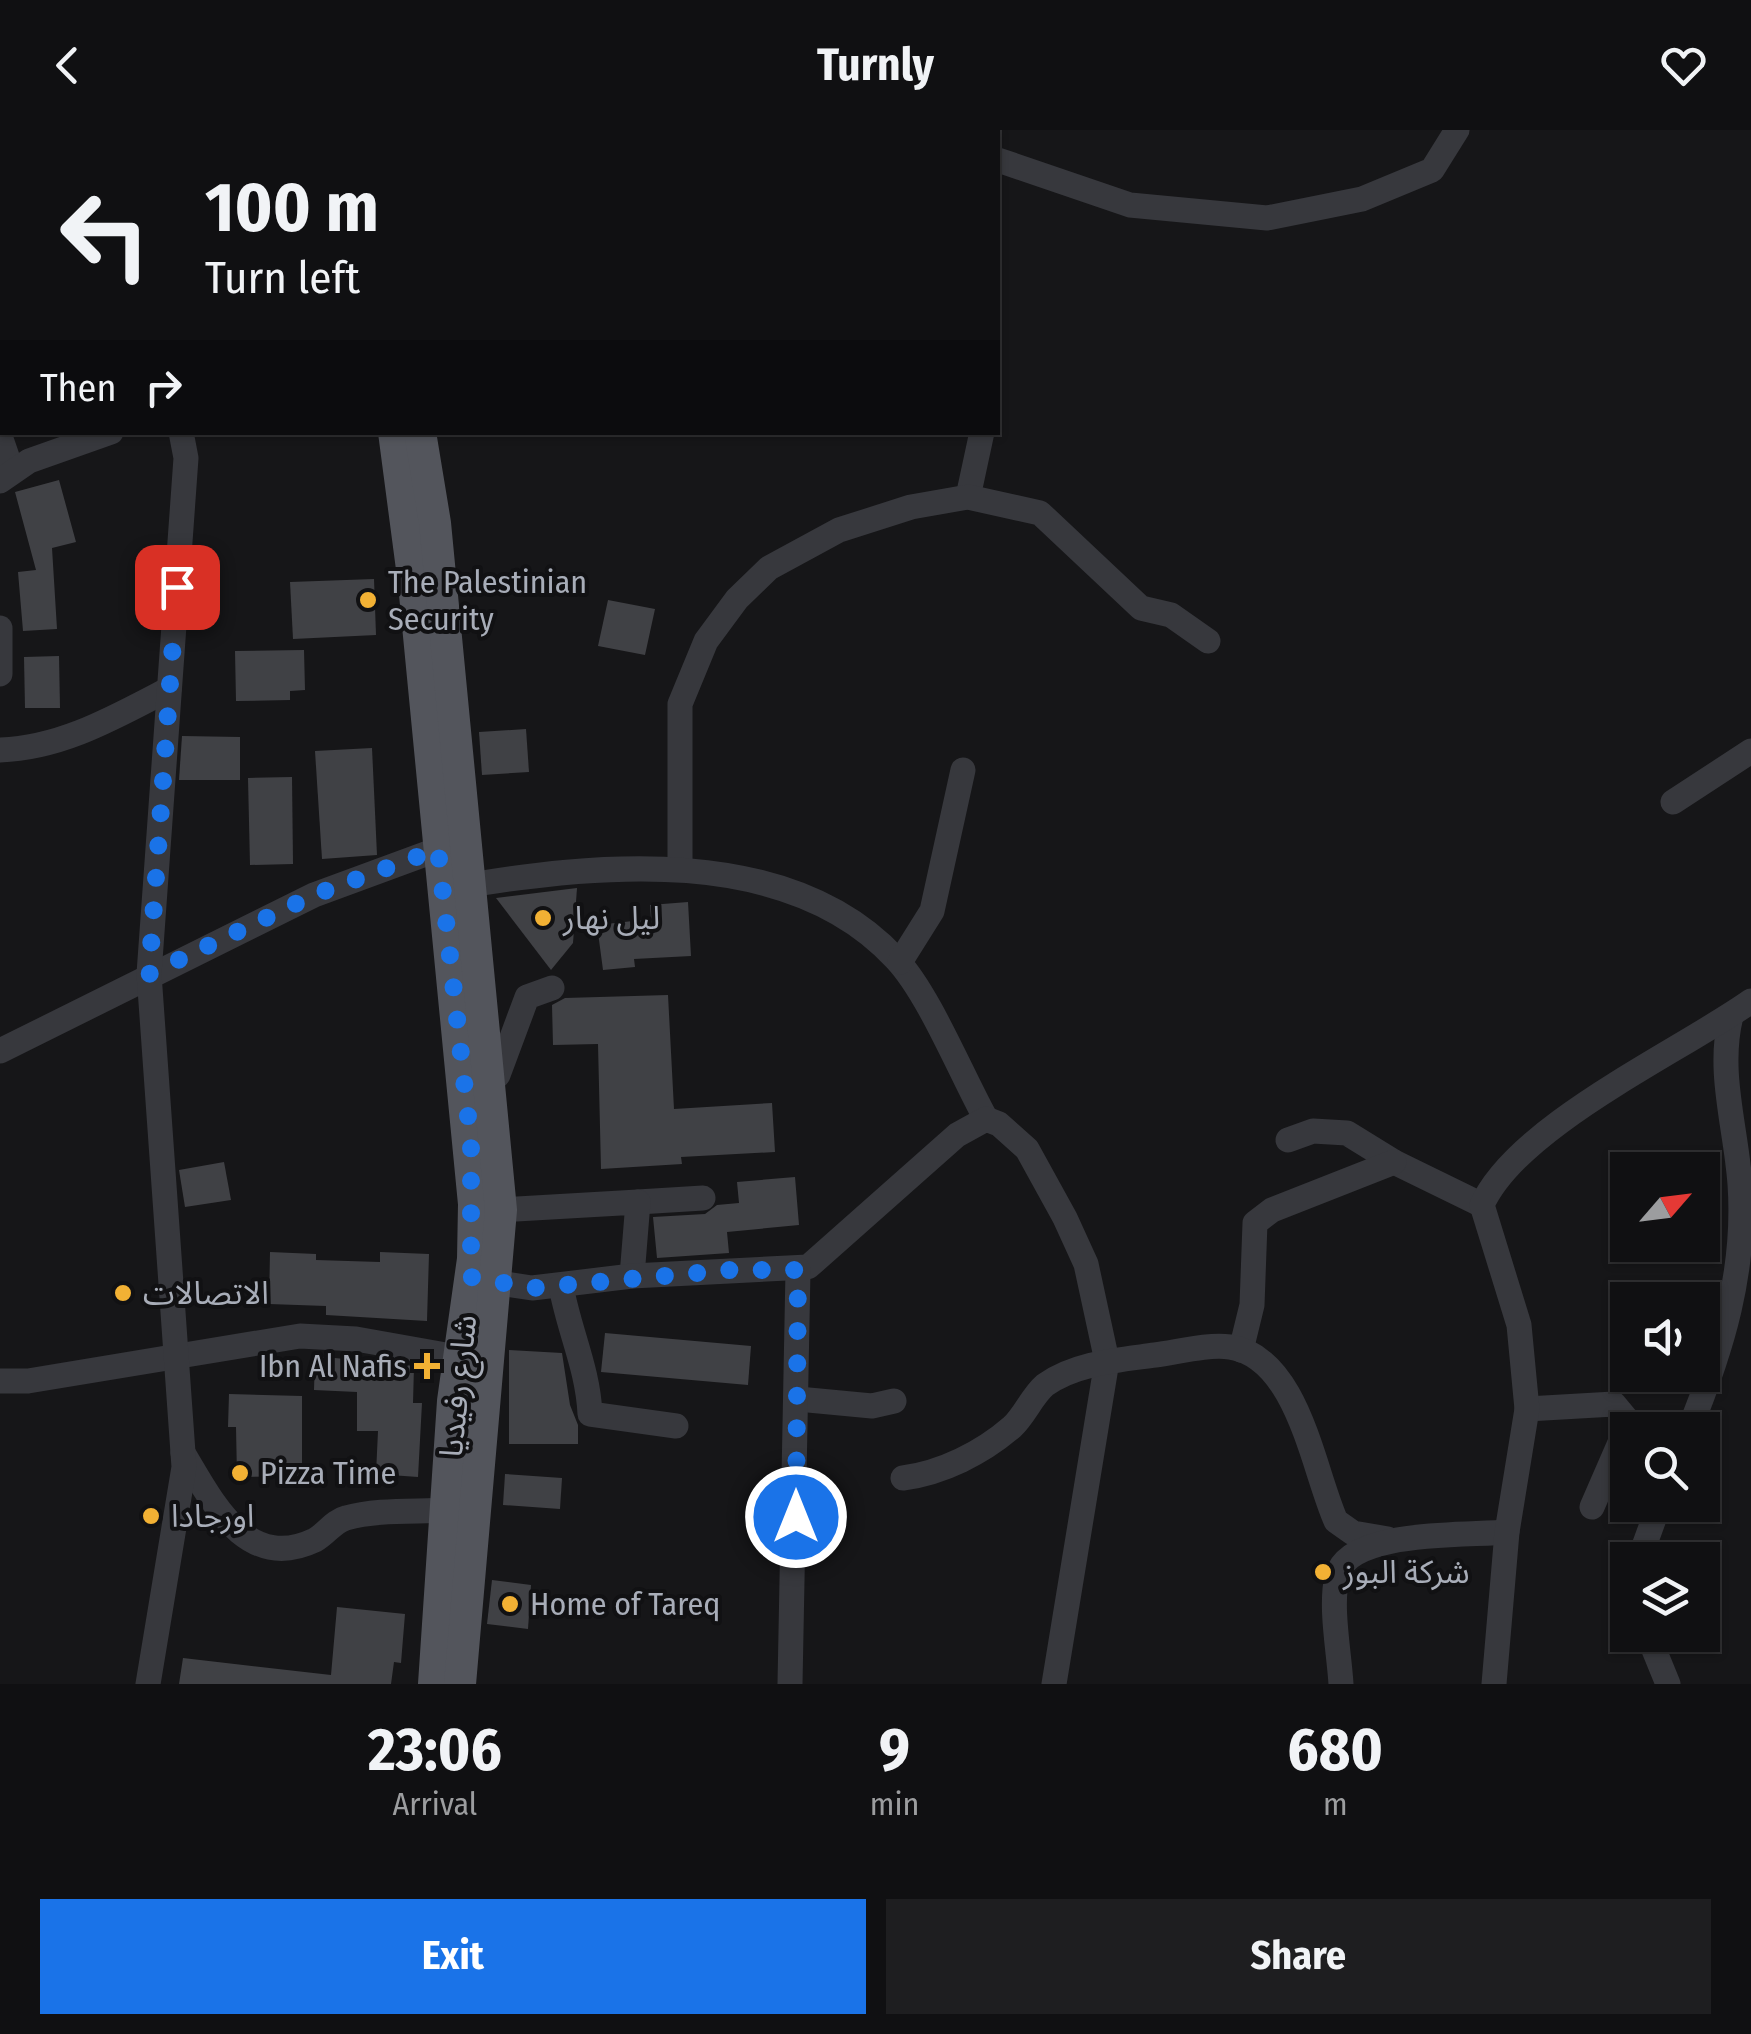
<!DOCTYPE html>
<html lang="en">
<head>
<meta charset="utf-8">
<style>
	body { margin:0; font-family:"Fira Sans Condensed","Noto Sans Arabic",sans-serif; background:#1e1e20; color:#f1f3f6; height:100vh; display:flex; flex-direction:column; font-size:38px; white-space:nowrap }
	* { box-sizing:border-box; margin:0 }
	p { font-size:32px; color:#9c9d9f }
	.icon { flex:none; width:55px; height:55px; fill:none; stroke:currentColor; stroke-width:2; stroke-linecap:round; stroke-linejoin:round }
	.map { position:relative; height:1554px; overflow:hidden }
	.side { display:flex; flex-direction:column; background:#101012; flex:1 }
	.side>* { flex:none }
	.top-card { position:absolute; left:0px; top:0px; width:1000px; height:305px; box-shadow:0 2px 8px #0004,0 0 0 2px #303032; background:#101012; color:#f1f3f6; overflow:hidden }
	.needle { width:65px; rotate:62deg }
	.tools { position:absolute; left:1610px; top:1022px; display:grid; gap:20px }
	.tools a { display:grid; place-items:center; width:110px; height:110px; border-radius:0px; background:#101012; box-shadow:0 2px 8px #0004,0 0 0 2px #303032; font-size:50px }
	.pin { position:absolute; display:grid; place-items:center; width:85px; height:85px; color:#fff; margin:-42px; border-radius:20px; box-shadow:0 5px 15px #0006 }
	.me { position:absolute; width:110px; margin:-55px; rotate:0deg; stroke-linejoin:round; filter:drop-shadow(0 0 8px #0008) }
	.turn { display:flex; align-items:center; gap:35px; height:210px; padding:0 40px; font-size:45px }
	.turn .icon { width:130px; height:130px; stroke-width:2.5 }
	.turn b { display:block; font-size:70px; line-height:85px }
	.then { display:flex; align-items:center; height:95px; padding:0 40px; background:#0003; gap:20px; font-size:38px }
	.eta { display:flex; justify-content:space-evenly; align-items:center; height:170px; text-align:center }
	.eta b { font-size:60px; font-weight:700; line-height:70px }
	.cta { display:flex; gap:20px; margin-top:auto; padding:20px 40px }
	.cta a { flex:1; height:115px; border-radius:0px; background:#1a73e8; color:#fff; font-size:40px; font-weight:700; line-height:115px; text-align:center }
	.cta a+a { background:#1e1e20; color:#f1f3f6 }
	header { display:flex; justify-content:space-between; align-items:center; height:130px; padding:0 40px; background:#101012; font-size:45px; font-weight:700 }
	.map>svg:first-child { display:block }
	.building { fill:#404145 }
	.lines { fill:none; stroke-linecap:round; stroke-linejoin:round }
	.minor { stroke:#37383d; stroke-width:25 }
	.major { stroke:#53555c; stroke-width:32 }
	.route { stroke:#1a73e8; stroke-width:18; stroke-dasharray:0 32.4 }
	.poi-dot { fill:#f2b134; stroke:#111113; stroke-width:4 }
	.labels { text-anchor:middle; stroke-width:8; stroke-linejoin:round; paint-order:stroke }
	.poi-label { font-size:32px; fill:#a8adb8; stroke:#111113; text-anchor:start }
	.street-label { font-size:32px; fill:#a8adb8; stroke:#111113 }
</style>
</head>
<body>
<header><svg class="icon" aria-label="back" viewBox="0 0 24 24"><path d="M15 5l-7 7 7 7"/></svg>Turnly<svg class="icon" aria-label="heart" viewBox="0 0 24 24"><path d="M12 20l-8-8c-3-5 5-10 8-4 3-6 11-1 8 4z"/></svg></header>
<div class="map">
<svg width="1751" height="1554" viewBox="0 0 1751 1554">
	<rect width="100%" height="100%" fill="#161618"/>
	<!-- building -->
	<g class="building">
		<path d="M59,350L76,412L52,418L57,499L23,501L18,442L36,440L15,362Z"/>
		<path d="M374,449L376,505L293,509L290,452Z"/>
		<path d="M608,470L655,479L645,525L598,516Z"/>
		<path d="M304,520L305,560L290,561V570L236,571L235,521Z"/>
		<path d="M59,526L60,578H25L24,527Z"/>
		<path d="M526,599L529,642L482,645L479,602Z"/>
		<path d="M182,606L240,607V650H179Z"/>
		<path d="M372,618L377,725L322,729L315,621Z"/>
		<path d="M292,647L293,734L250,735L248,648Z"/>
		<path d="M577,758L573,813L551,840L496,768Z"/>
		<path d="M688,772L691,826L634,829L635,837L603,840L597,795L651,789L650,775Z"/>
		<path d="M668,865L674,979L772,973L775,1022L681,1027L682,1034L601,1039L598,914L553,915L552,875L565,868Z"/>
		<path d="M224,1032L231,1070L185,1077L179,1040Z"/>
		<path d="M795,1047L799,1095L727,1102L729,1123L657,1128L653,1087L705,1084L717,1075L739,1073L737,1052Z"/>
		<path d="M270,1122L316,1124V1130L380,1132V1122L429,1124L427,1191L326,1185V1176L269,1174Z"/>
		<path d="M605,1203L751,1216L748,1255L601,1242Z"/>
		<path d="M509,1220L562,1223L570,1275L578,1295V1314H509Z"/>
		<path d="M315,1226L414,1236L413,1273H422L418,1347L376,1344L378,1301H357V1262L314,1260Z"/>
		<path d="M229,1264L302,1266V1346L237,1347L236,1297H228Z"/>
		<path d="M505,1344L562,1348L560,1379L503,1375Z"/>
		<path d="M492,1450L531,1455L528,1499L487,1494Z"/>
		<path d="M337,1477L405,1484L401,1533L394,1532L391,1554H179L183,1528L331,1545Z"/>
	</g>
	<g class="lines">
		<!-- minor -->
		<g class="minor">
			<path d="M949,0L953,2"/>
			<path d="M998,30L1130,75L1267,88L1362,69L1432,40L1457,0"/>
			<path d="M0,306L12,341"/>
			<path d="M0,351L29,331L111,302"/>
			<path d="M968,367L982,302"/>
			<path d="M0,498V544"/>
			<path d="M0,620C62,618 115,587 169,559"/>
			<path d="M1673,672L1751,621"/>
			<path d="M680,739V574L706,511L737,469L769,438L839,400L911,377L968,367L1040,383L1141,478L1171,485L1208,511"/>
			<path d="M453,758C594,733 789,713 896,829C929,864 961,944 986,989"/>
			<path d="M900,832L932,781L963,640"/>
			<path d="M0,921L314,765L439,719"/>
			<path d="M490,952L498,945L527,867L552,858"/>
			<path d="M1288,1010L1313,1001L1347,1003L1394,1032L1482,1075"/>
			<path d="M638,1072L703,1068"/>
			<path d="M501,1080L638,1072L632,1146"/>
			<path d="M480,1150L532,1158L632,1146L808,1137L957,1005L986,989L999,994L1027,1019L1065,1088L1086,1134L1107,1231L1054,1554"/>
			<path d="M561,1156C569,1201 588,1238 590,1284L676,1296"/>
			<path d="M1241,1220L1252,1175L1255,1093L1272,1080L1394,1032"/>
			<path d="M0,1251H28L300,1206L356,1209L474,1230"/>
			<path d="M798,1269L872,1276L894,1271"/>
			<path d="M1527,1279L1614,1274L1629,1292L1592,1377"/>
			<path d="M1689,1300C1722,1219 1746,1142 1740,1054C1736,997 1717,942 1731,886"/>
			<path d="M183,1323C212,1371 246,1443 315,1410C326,1404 334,1391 346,1388C377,1379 416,1382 447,1380"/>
			<path d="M903,1348C942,1343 982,1323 1012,1297C1025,1285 1032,1266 1045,1255C1075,1233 1119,1230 1155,1225C1178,1222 1207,1214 1230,1217C1298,1227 1313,1340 1336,1391L1353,1403L1388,1409"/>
			<path d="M1639,1430L1659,1375"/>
			<path d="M1648,1505L1668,1554"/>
			<path d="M148,1554L184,1337L149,844L186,328L181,302"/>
			<path d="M790,1554L798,1140"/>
			<path d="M1341,1554C1339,1521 1330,1478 1337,1446C1348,1399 1467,1406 1507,1402"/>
			<path d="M1494,1554L1507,1402L1527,1279L1519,1195L1482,1075C1517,996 1679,922 1751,871"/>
		</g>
		<!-- major -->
		<g class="major">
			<path d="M283,0L284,2"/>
			<path d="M311,0L312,2"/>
			<path d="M394,302L414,454L474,1074L473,1129L453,1271L434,1554"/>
			<path d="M420,302L435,393L501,1080L460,1554"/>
		</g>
	</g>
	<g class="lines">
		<!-- route -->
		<path class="route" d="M177,457L149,844L314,765L438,719L471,1013V1147L532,1158L730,1140H798L796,1387"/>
	</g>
	<!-- markers -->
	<g class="poi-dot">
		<circle cx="368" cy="470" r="10"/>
		<circle cx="543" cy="788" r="10"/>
		<circle cx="123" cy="1163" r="10"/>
		<path d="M422 1221h10v10h10v10h-10v10h-10v-10h-10v-10h10z"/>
		<circle cx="240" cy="1343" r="10"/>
		<circle cx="151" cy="1386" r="10"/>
		<circle cx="1323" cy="1442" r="10"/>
		<circle cx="510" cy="1474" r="10"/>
	</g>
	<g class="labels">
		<!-- poi labels -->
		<g class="poi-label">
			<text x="388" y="463">The Palestinian<tspan x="388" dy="37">Security</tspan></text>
			<text x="563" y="799">ليل نهار</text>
			<text x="143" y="1174">الاتصالات</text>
			<text x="407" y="1247" text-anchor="end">Ibn Al Nafis</text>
			<text x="260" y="1354">Pizza Time</text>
			<text x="171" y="1397">اورجادا</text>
			<text x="1343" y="1453">شركة البوز</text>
			<text x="530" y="1485">Home of Tareq</text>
		</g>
		<!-- street labels -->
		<g class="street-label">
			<text transform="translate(458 1256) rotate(-84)" y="11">شارع رفيديا</text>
		</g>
	</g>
</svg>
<div class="tools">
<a><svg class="needle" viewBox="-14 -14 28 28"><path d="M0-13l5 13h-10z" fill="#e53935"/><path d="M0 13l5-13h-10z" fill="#9c9d9f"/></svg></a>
<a><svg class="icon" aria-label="sound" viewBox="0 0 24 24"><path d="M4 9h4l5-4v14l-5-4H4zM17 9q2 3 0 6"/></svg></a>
<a><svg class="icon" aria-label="search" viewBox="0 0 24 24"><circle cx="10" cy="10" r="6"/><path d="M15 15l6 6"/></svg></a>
<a><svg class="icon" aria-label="layers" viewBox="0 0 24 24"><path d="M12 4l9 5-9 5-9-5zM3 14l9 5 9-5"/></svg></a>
</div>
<div class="pin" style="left:177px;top:457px;background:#d93025"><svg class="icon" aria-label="arrive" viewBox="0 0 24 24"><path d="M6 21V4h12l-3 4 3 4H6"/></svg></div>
<svg class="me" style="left:796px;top:1387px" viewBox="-20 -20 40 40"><circle r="17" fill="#1a73e8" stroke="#fff" stroke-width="3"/><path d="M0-11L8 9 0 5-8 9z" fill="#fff"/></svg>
<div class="top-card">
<div class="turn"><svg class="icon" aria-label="left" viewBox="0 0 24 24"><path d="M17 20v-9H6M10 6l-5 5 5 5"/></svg><div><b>100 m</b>Turn left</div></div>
<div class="then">Then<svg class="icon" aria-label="right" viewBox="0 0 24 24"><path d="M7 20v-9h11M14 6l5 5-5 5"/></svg></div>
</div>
</div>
<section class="side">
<div class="eta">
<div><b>23:06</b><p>Arrival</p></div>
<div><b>9</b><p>min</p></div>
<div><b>680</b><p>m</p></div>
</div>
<div class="cta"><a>Exit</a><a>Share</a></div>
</section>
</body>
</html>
